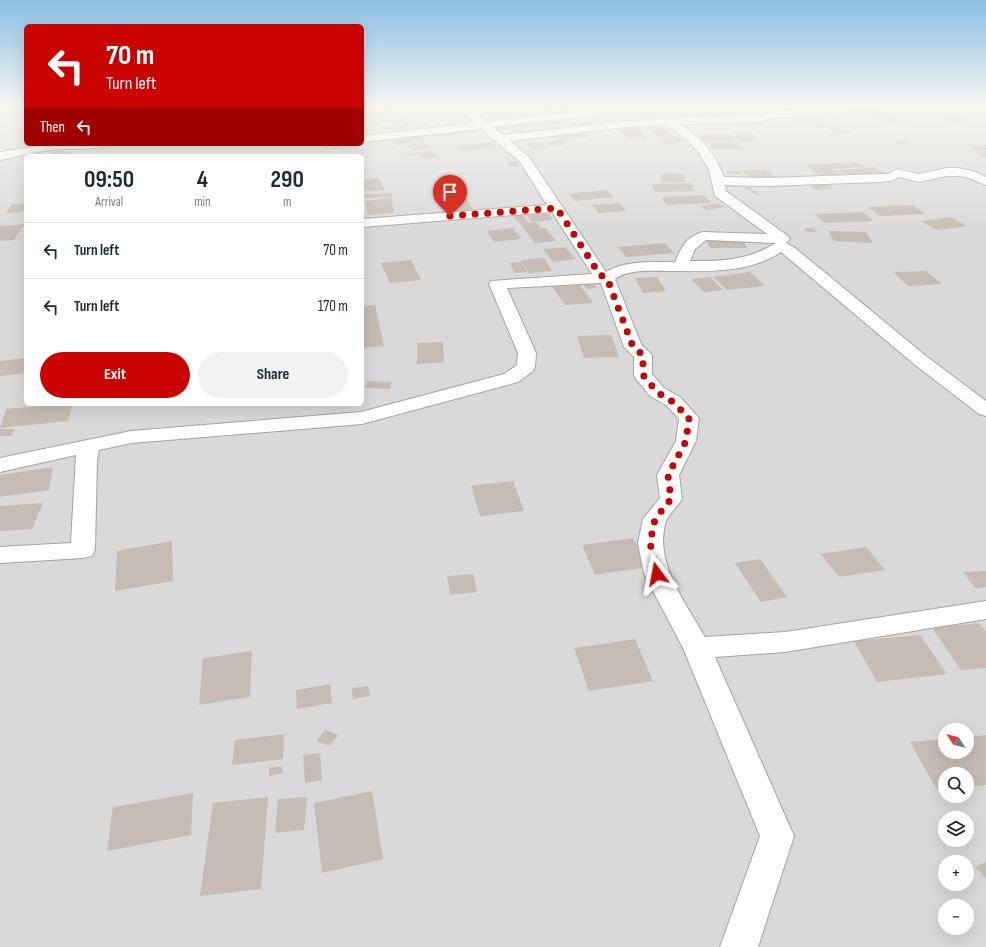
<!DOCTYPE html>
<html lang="en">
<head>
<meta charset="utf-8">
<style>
	body { margin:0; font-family:"Sofia Sans Condensed",sans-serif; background:#f2f2f3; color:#1f2937; height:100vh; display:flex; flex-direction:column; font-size:15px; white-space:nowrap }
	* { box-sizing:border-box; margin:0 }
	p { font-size:13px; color:#747a83 }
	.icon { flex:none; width:22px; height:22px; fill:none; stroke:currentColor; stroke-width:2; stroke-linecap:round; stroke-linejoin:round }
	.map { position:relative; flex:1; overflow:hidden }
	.drawer { position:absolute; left:24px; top:154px; width:340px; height:252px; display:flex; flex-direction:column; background:#fff; border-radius:6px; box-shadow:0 4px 16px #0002 }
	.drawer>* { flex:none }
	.top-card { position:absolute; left:24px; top:24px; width:340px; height:122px; border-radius:6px; box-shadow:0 4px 16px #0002; background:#c80300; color:#fff; overflow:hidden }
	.needle { width:26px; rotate:306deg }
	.controls { position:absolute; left:938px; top:723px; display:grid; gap:8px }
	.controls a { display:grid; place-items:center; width:36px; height:36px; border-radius:50%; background:#fff; box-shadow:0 4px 16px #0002; font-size:20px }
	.pin { position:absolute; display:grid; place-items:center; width:34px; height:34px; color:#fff; margin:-41px -17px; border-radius:50% 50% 50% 0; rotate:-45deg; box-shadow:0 0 4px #0007 }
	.pin .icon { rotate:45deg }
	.me { position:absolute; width:44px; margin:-22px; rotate:347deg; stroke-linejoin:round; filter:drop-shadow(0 0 3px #0008) }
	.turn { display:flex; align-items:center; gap:14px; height:84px; padding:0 16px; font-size:18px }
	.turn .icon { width:52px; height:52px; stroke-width:2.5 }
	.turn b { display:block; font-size:28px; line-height:34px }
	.then { display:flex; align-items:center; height:38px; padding:0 16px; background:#0003; gap:8px; font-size:15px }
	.eta { display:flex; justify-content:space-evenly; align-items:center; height:68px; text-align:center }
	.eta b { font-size:24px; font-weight:700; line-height:28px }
	.button { display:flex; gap:8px; margin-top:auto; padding:8px 16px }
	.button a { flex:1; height:46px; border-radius:24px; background:#c80300; color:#fff; font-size:16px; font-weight:700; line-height:46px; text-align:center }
	.button a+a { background:#f2f2f3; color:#1f2937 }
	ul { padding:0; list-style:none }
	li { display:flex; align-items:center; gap:12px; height:56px; padding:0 16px; border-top:1px solid #e0e1e3 }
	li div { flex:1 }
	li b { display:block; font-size:15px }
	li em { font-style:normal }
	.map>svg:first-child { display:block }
	.residential { fill:#dad9d9; fill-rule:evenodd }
	.building { fill:#c6bcb4 }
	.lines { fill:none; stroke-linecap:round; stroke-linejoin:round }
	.minor-casing { stroke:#a3a3a3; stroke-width:2 }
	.minor { fill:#fff; fill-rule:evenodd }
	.route { stroke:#c80300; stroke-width:7; stroke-dasharray:0 12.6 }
</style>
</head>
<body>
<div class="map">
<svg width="986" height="947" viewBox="0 0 986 947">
	<rect width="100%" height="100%" fill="#eeeae1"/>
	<!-- residential -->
	<path class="residential" d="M0,104H26V144H362V104H986V947H0ZM26,156H362V404H26ZM945,730H967V752H945ZM945,774H967V796H945ZM945,818H967V840H945ZM945,862H967V884H945ZM945,906H967V928H945Z"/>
	<!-- building -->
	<g class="building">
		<path d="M390,104L397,114L384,115L377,105Z"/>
		<path d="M475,104H501L503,106L479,108Z"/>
		<path d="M572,104L577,107L567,108L572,111L547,114L541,110L530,111L526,108L553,105L560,109L562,108L556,105Z"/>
		<path d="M581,104H595L591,106L596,109L588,110Z"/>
		<path d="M720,104L732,105L711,107L707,105Z"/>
		<path d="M635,105L640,108L622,110L618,106Z"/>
		<path d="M704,105L710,108L699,109L693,106Z"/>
		<path d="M929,106L946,112L932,114L916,108Z"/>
		<path d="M747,107L756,114L737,115L729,108Z"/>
		<path d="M654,109L663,114L634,117L625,113Z"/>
		<path d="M718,109H727L733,115H724Z"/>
		<path d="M904,109L916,114L900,115L888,111Z"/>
		<path d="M691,110H708L713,115L696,116Z"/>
		<path d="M879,110L893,116L875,118L861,111Z"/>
		<path d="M497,112L501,114L512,112L518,116L492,119L483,113Z"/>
		<path d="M381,113L385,117L372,118L368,114Z"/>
		<path d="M809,117L834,126L819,128L795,120Z"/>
		<path d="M894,117L908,124L892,125L879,118Z"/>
		<path d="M960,117L969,121L949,122L940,118Z"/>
		<path d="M402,118L411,127L382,130L380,127L393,126L389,122L375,123L373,121Z"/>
		<path d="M560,118L566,122L553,125L559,128L552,129L544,125L525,128L519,124Z"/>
		<path d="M588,121L595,125L583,126L576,122Z"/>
		<path d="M575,122L580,126L572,127L567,123Z"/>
		<path d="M513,124L526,133L517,134L512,129L499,131L492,127Z"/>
		<path d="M835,127L852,132L834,136L827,134L838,132L828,129Z"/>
		<path d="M470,128L474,132L437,136L433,131Z"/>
		<path d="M639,128L647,139L627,140L619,129Z"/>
		<path d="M650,129H667L674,137H656Z"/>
		<path d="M415,132L424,139L409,141L411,144L425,143L426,145L411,146L410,143L396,145L391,141L406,139L401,134Z"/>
		<path d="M583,132L589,137L560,140L554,135Z"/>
		<path d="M751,132L760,141H740L732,133Z"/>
		<path d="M699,134H730L734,141H702Z"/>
		<path d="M677,137L685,142L666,144L658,139Z"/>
		<path d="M561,140L567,145L552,146L544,142Z"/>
		<path d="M905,140L911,143L899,144L893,141Z"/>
		<path d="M492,142L497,147L460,151L455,146Z"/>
		<path d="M542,142L549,147L532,149L526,144Z"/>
		<path d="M709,142L738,143L742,149H712Z"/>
		<path d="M969,145H986V157H982Z"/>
		<path d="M427,146L430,148L415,150L413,147Z"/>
		<path d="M65,151L64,152H72L69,156H50L53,152Z"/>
		<path d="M433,151L439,157L424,159L421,155L408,156L406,154Z"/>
		<path d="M516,161L520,166L511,167L507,162Z"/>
		<path d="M856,162L864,167L832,169L845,178L825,180L805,165Z"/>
		<path d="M875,167L888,175L849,178L837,170Z"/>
		<path d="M766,169L778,178L754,180L742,171Z"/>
		<path d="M726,171H739L742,174H729Z"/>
		<path d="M660,173L684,174L687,182H662Z"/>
		<path d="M379,178L385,190L364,191L362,180Z"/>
		<path d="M821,180L833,189L816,190L805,181Z"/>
		<path d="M691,183L696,191L655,192L651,184Z"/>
		<path d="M744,187H749L761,195H756Z"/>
		<path d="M606,190L614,197L575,201L568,194Z"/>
		<path d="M391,193L392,197L363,198L362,195Z"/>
		<path d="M704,195L711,203L667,205L661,197Z"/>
		<path d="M392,198L394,213L368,215L365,201Z"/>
		<path d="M467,199L474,211L450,213L444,201Z"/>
		<path d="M26,203V212L6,213L12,204Z"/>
		<path d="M620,203L626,211L599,213L592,205Z"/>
		<path d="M718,203L725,207L707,210L700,206Z"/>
		<path d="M913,205L925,214L880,216L868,207Z"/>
		<path d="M547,211L553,220L531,222L525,213Z"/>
		<path d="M863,212L874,221L825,223L815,214Z"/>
		<path d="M521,213L529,223L536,222L541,228H545L556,241L535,243L512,214Z"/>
		<path d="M951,217L967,226L937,230L921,221Z"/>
		<path d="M25,224L14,240L0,241V226Z"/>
		<path d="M513,228L521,239L494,242L487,231Z"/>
		<path d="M804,228H813L817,232H808Z"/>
		<path d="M828,231L866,232L873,243L834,241Z"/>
		<path d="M706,238H742L747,248H710Z"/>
		<path d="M665,243L674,253L626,257L618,247Z"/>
		<path d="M565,247L576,259L553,262L543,249Z"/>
		<path d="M544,258L552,271L529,273L521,260Z"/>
		<path d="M411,260L421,280L390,283L381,263Z"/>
		<path d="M522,262L527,272L515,273L509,263Z"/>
		<path d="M926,271L942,284L908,286L893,272Z"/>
		<path d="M750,272L765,286L727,290L713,277Z"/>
		<path d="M657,277L666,291L643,293L635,278Z"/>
		<path d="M710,277L723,290L704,292L691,279Z"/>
		<path d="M578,282L593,303L565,305L551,285Z"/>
		<path d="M592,282L597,288L587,289L582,283Z"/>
		<path d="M375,305L384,346L362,348V306Z"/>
		<path d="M611,335L619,357L584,358L577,336Z"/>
		<path d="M443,342L444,362L417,364V343Z"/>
		<path d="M26,358V373L0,376V361Z"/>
		<path d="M367,381L392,382L390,389L365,388Z"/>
		<path d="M59,404H73L68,421L0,428L6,409Z"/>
		<path d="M0,429H15L11,436H0Z"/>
		<path d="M53,467L49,490L0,497V475Z"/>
		<path d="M513,481L524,511L480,516L471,486Z"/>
		<path d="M43,503L32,529L0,531V506Z"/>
		<path d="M633,538L648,567L595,575L582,545Z"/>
		<path d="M172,541L173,581L115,591L117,551Z"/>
		<path d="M866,547L885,570L839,577L821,554Z"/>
		<path d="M760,559L787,597L761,602L735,563Z"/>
		<path d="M986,571V587L975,588L963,572Z"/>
		<path d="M473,574L477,592L450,595L447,576Z"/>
		<path d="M979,623L986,632V668L961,670L932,628Z"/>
		<path d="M920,635L947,674L877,682L854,641Z"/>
		<path d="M635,639L653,681L589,691L574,648Z"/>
		<path d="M252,651L250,697L199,705L203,658Z"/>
		<path d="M330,684L332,703L297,709L296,690Z"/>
		<path d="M368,686L370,696L353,699L352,688Z"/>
		<path d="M325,730L338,735L330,746L317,741Z"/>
		<path d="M284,734L283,759L232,765L235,740Z"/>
		<path d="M986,735V785L967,787V774H945V789L937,790L910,742L945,739V752H967V737Z"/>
		<path d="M320,753L322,780L305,783L303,755Z"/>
		<path d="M282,766L283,773L269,776V768Z"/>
		<path d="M372,791L383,859L322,873L314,803Z"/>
		<path d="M193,793L191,835L107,851L113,807Z"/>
		<path d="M268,797L261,889L200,896L213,803Z"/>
		<path d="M307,797L304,830L275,833L278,799Z"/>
		<path d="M986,862V879L975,867Z"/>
	</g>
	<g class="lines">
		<defs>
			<g id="minor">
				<path d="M454,104H465L486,122L596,109L601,107L600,104H610L611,108L599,115L493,127L503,135L627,121L694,117L757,116L775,111L793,110L781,106L780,104H796L813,109L851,104H906L901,107L852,110L840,113L808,116L776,117L758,122L680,124C700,137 716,154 724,177L768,178L880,174H888L897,169L919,174L947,168H957L973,171L986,177V185L966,177L957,176H947L919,182L899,177L891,181L880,182L768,186L725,185L726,191L788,236L790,239L786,243L795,248L926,356L986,401V416L979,414L914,364L781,252C748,274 705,271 667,271C650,271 629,269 615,279L641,344L652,355V374L664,388L680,397L699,418L696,441L679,475L682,499C678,506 669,514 666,521C653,562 686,603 705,637L785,632L986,601V619L785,652L715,657L794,836L758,947H720L760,836L683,648L644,574L638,543L643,519L660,498L657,475L676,441L679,419L666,405L650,396L636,379L634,375V357L624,347L601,283L507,288L536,353L535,367L533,371L518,382L362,424L131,443L99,450L97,460L95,550L92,556L83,558L0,563V547L71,543L76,455L0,472V458L131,431L361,412L504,374L517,365L518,353L489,284L491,281L592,274L552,212L362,227V219L547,205L520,162L481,129L362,142V136L475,123ZM667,125L685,138L700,154L709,170L715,196L767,234L703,232C687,236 681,247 675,262C653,262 625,260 606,272L529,157L510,141L627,127ZM706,240L776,243C747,261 722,261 690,261L695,249Z"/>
				<path d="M53,144H108L106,146C91,150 77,149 62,149C42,150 20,156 0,160V152Z"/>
				<path d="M325,144H340L338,146L330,148L326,147Z"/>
			</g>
		</defs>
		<!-- minor casing -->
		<use href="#minor" class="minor-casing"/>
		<!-- minor -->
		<use href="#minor" class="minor"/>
	</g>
	<!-- sky -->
	<linearGradient id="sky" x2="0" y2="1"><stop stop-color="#8abfe4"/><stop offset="0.44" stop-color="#f7f6f2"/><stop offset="1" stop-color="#f7f6f2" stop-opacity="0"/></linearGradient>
	<rect width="986" height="237" fill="url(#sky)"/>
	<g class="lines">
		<!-- route -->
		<path class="route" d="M450,216L557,208L600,275L607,278L633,347L643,355V375L657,392L673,402L689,418L686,441L668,475L671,499L655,519L650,543L657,574"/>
	</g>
</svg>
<div class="controls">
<a><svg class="needle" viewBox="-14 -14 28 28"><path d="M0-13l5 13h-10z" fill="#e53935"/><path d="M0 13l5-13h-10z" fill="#747a83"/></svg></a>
<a><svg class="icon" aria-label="search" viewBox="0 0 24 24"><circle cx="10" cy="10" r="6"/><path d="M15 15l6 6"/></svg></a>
<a><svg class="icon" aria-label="layers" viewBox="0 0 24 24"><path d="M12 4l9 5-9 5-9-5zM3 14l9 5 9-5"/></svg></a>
<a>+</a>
<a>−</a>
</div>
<div class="pin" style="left:450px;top:216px;background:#d93025"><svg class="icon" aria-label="arrive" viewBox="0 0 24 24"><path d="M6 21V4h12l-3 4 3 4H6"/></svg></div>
<svg class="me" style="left:657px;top:574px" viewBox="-20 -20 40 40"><path d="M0-17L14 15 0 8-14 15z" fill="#c80300" stroke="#fff" stroke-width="4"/></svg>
<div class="top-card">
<div class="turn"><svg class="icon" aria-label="left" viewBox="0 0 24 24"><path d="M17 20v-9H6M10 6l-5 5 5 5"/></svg><div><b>70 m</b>Turn left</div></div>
<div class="then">Then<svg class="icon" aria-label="left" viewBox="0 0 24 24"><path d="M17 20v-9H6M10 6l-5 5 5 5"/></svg></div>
</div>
<section class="drawer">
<div class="eta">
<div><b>09:50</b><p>Arrival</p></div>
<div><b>4</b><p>min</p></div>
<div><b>290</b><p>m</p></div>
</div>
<ul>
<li><svg class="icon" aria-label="left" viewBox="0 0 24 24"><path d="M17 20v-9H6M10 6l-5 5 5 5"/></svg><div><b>Turn left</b></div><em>70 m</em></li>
<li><svg class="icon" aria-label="left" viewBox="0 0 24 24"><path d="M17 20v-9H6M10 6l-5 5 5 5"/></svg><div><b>Turn left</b></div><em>170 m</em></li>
</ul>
<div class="button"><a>Exit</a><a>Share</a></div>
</section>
</div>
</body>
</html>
